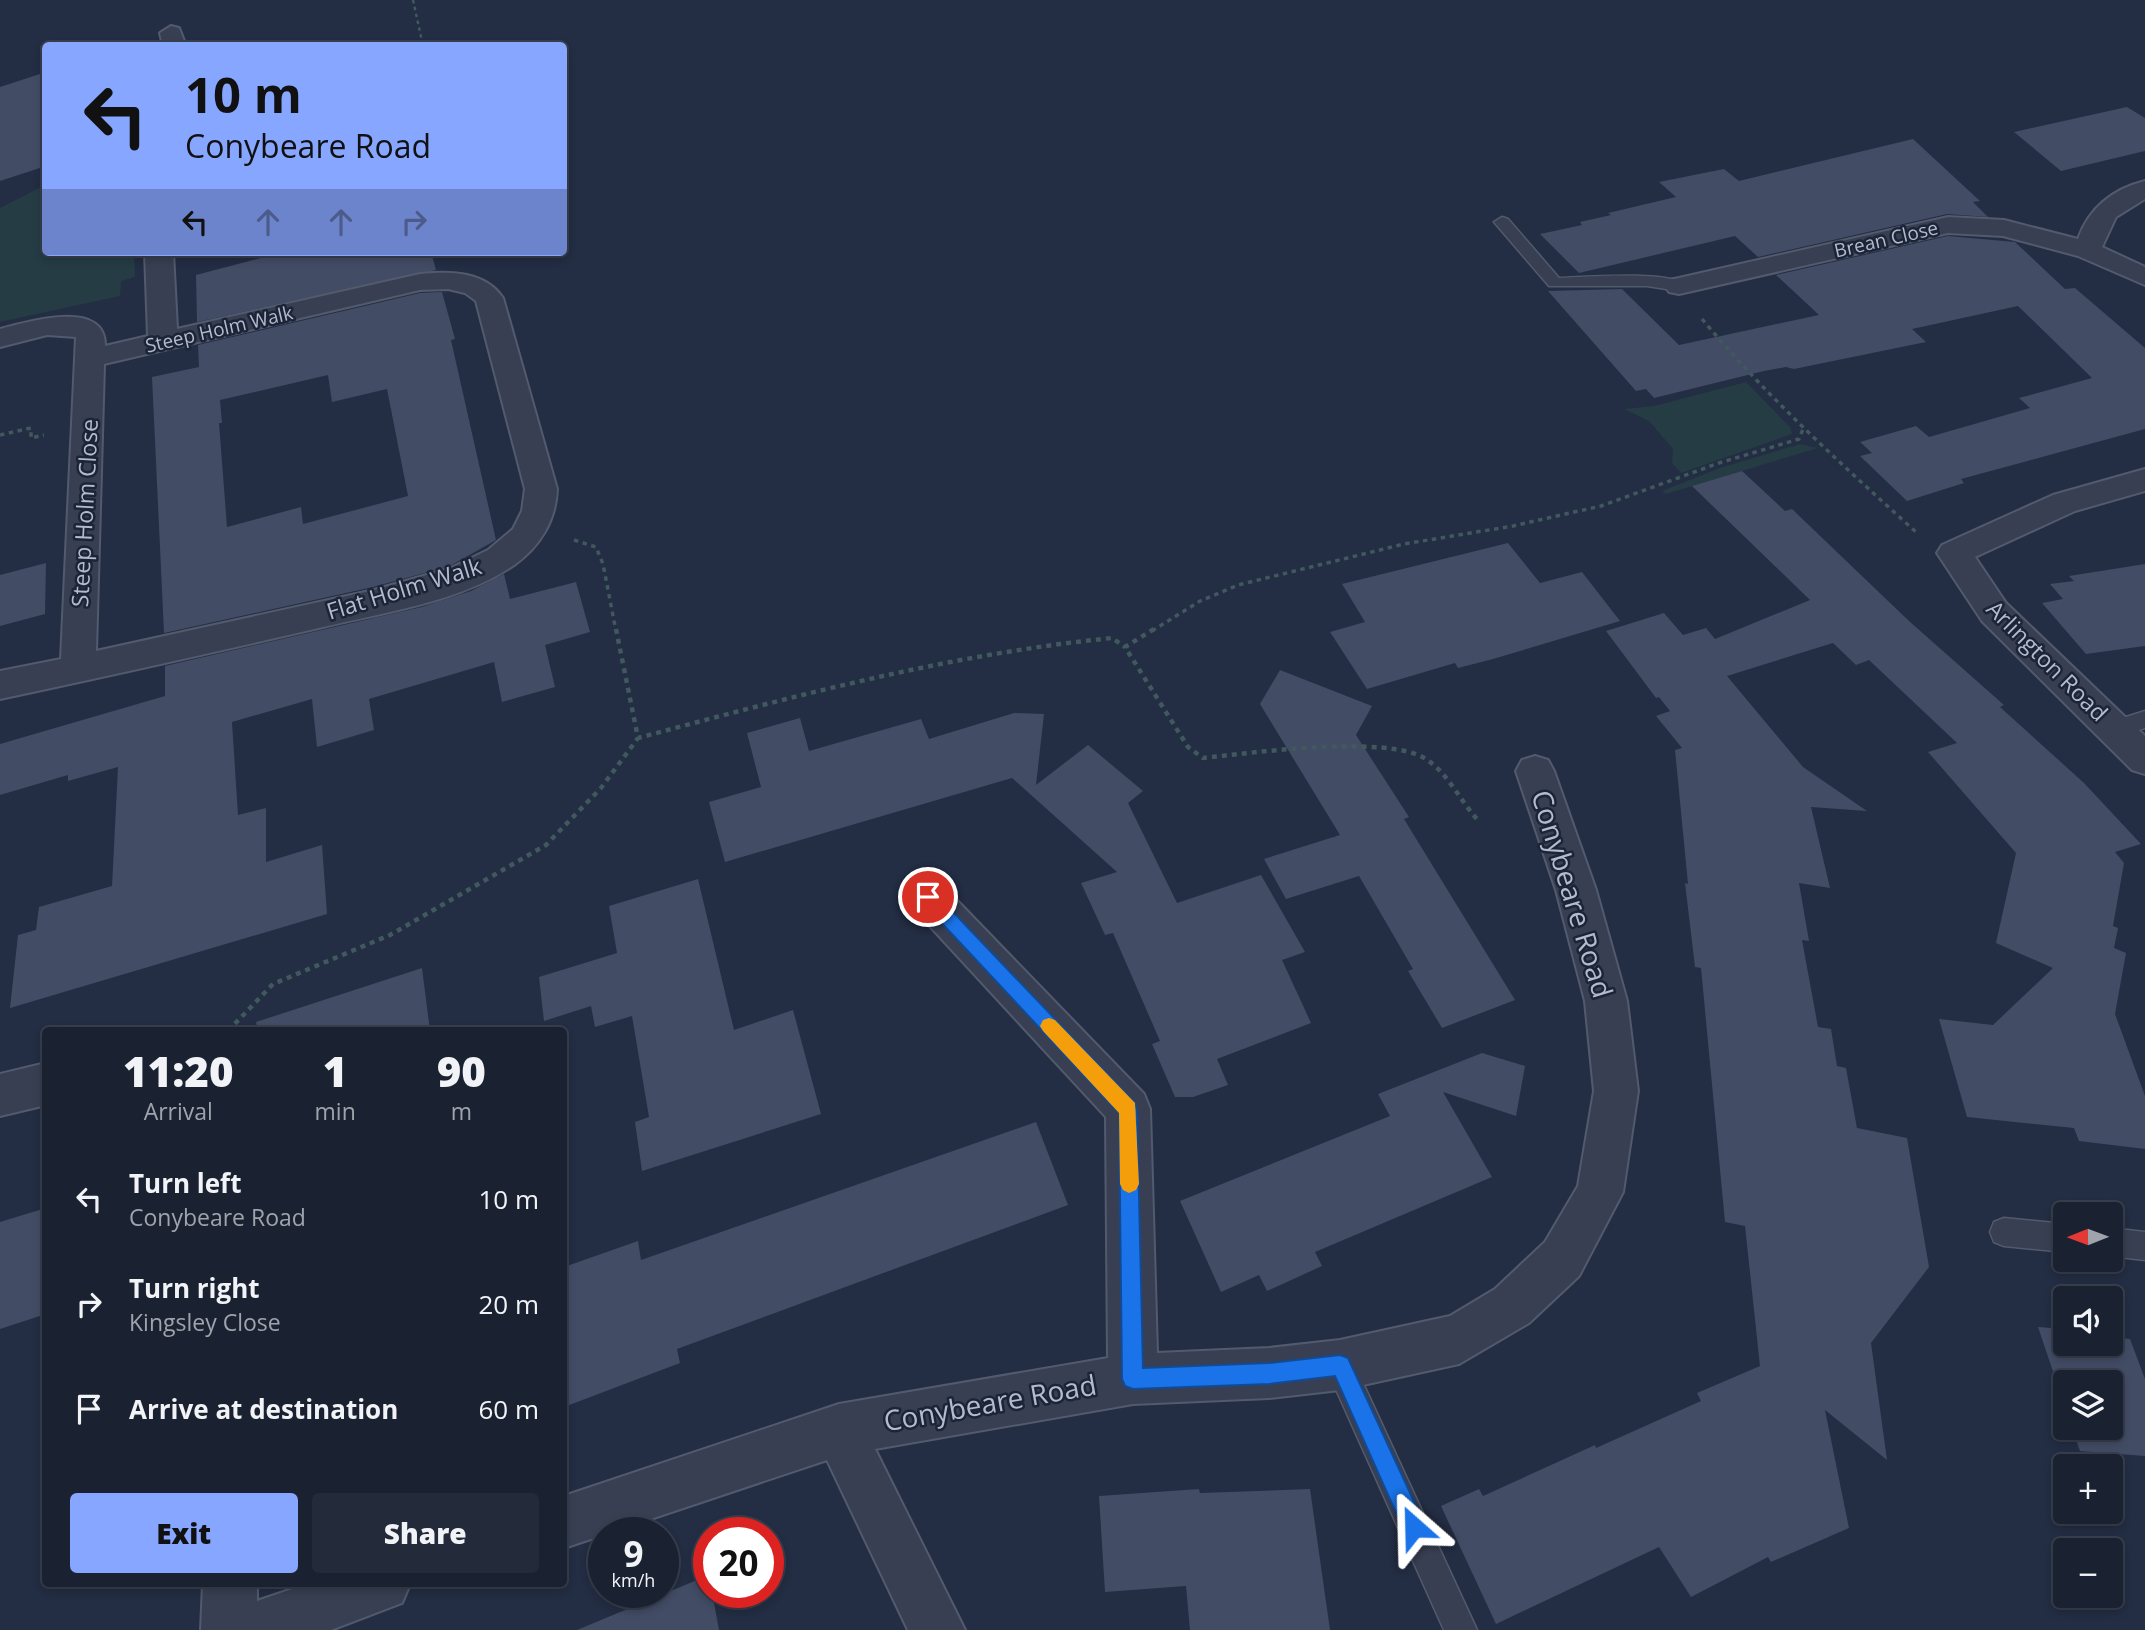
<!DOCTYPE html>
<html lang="en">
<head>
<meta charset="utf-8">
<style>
	body { margin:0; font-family:"Open Sans",sans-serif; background:#232a3a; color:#f1f3f6; height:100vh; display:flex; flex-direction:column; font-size:26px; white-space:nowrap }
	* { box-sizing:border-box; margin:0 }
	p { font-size:23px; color:#9fa4ac }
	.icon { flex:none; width:38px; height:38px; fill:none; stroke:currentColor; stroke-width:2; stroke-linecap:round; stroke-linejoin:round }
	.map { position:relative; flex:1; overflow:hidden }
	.drawer { position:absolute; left:42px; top:1027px; width:525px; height:560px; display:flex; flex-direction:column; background:#1a2232; border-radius:7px; box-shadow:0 4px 10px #0003,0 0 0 2px #383f4d }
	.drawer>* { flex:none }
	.guide { position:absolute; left:42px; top:42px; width:525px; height:214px; border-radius:7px; box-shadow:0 4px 10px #0003,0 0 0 2px #383f4d; background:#87a6ff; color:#111; overflow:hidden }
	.needle { width:46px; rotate:269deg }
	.buttons { position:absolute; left:2053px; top:1202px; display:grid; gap:14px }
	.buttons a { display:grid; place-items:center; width:70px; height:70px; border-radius:7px; background:#1a2232; box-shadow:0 4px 10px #0003,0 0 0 2px #383f4d; font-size:35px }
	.speed { position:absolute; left:588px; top:1517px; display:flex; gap:14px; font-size:35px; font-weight:700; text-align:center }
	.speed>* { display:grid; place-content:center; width:91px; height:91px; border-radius:50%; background:#1a2232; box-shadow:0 4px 10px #0003,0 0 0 2px #383f4d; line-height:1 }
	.speed small { font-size:18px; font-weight:400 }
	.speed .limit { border:10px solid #d22; background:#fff; color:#111 }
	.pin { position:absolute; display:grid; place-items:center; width:60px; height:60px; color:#fff; margin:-30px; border:4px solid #fff; border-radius:50%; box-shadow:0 2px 7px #0007 }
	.me { position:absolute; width:77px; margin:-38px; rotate:335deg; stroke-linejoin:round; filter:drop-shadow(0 0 5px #0008) }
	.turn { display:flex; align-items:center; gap:24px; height:147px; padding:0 28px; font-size:32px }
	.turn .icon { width:91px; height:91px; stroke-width:2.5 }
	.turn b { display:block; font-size:49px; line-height:60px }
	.lanes { display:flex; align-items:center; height:66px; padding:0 28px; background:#0003; justify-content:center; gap:35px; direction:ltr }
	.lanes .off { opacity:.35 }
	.eta { display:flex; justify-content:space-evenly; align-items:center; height:119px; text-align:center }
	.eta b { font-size:42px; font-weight:800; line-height:49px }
	.primary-button { display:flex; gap:14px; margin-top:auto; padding:14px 28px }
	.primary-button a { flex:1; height:80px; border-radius:7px; background:#87a6ff; color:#111; font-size:28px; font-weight:800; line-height:80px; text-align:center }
	.primary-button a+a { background:#232a3a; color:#f1f3f6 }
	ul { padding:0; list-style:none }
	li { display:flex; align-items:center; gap:21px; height:105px; padding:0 28px }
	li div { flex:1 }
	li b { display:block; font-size:26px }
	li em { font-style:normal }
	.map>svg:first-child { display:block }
	.green { fill:#253c44 }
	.building { fill:#424c65; fill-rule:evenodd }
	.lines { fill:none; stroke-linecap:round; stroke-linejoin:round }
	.lane-casing { stroke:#525a6d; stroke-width:3 }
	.street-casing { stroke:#525a6d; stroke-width:4 }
	.path-far2 { stroke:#40585e; stroke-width:2.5; stroke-dasharray:3.5 3.5; stroke-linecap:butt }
	.path-far1 { stroke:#40585e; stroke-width:3.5; stroke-dasharray:4.5 4.5; stroke-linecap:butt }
	.path { stroke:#40585e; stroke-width:4.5; stroke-dasharray:5 5; stroke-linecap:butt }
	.lane { fill:#383f52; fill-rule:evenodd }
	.street { fill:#383f52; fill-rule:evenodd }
	.route { fill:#1a73e8; stroke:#114b97; stroke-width:2 }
	.slow { fill:#f59e0b }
	.labels { text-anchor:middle; stroke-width:5; stroke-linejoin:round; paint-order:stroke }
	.far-street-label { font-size:19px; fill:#b4bbcd; stroke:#1c2438 }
	.street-label { font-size:23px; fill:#b4bbcd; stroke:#1c2438 }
	.near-street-label { font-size:28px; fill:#b4bbcd; stroke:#1c2438 }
</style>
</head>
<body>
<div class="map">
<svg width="2145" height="1630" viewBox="0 0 2145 1630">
	<rect width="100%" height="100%" fill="#232d43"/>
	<!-- green -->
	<g class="green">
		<path d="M45,185L46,252H134L135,277L121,281L120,296L0,322V208Z"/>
		<path d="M1746,382L1790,427L1792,434L1681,473L1672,463L1673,449L1649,421L1624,409L1654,406Z"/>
		<path d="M1800,444L1818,448L1666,494L1662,491L1720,468Z"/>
	</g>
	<!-- building -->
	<g class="building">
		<path d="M46,72V166L0,181V87Z"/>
		<path d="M2127,107L2145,118V151L2061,171L2014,132Z"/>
		<path d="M1913,139L1980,201L1973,202L1988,217L1947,214L1758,257L1735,236L1579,273L1540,234L1582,225L1580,222L1611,215L1608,213L1676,197L1659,182L1724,169L1739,181Z"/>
		<path d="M1948,236L2015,242L2065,289L2075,288L2145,348V429L1961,479L1964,483L1907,501L1860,456L1872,453L1860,442L1916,426L1929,437L2030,408L2019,398L2092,378L2018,306L1912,329L1926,342L1794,369L1786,367L1764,371L1654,398L1646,389L1636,391L1548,291L1622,289L1679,345L1819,315L1776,275Z"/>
		<path d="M284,252H431L436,270L197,322L196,275Z"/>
		<path d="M442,292L455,339L451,340L496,540L450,566L373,587L164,633L152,377L199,367L198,345L420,293ZM328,375L332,402L387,389L408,496L303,524L301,507L227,527L219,423H222L220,400Z"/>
		<path d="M1742,471L1785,511L1792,509L1909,621L2004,705L2000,707L2084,783L2141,844L2115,852L2124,863L2113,926L2118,928L2114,948L2126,953L2115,1014L2145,1096V1149L2079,1141L2074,1128L1967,1117L1939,1019L1993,1025L2053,968L1996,943L2016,853L1928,752L1957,743L1869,660L1856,665L1833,643L1727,676L1803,767L1867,811L1811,807L1830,888L1799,883L1809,941L1802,940L1818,1027L1831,1029L1837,1066L1846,1068L1857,1128L1907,1138L1929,1267L1871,1343L1887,1460L1825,1410L1849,1528L1771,1562L1768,1557L1691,1597L1659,1547L1496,1624L1441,1506L1479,1489L1483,1496L1595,1445L1596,1448L1701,1401L1697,1393L1760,1366L1745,1226L1725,1222L1701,968L1695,967L1685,883L1688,884L1675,750L1682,748L1656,716L1670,711L1659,697L1656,698L1606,631L1664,613L1683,635L1706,628L1715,639L1810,600L1692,486Z"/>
		<path d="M1508,543L1540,583L1582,572L1620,621L1493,659L1458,668L1455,663L1367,689L1330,632L1365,622L1342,584Z"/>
		<path d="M46,563L45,614L0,626V575Z"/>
		<path d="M2145,564V646L2086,654L2042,603L2063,599L2050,584L2074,581L2069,576Z"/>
		<path d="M504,574L510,599L576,582L590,632L545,645L555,687L502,702L494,662L369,699L374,730L317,747L312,699L232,722L238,815L266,808V862L322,845L327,914L10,1008L18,935L36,930L39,907L112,886L118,767L68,781V775L0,795V744L165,696V666L422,607L471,591Z"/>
		<path d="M1280,670L1372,706L1356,735L1409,817L1404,819L1515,1000L1442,1028L1408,971L1413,969L1359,876L1286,899L1264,859L1340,835L1260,704Z"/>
		<path d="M1014,713L1044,714L1036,785L1088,745L1143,791L1128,803L1177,903L1261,875L1305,952L1282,960L1311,1023L1217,1059L1228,1085L1193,1097H1175L1152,1044L1160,1041L1113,933L1105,935L1081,883L1117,872L1012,778L725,862L709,802L761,787L747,733L800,718L809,751L921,719L929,739Z"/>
		<path d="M698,879L734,1030L793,1010L821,1114L642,1171L635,1122L649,1117L632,1016L595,1027L591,1006L544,1021L539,977L617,953L609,906Z"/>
		<path d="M422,968L430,1031H258L256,1022Z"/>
		<path d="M1482,1053L1525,1066L1516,1116L1443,1092L1492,1177L1315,1252L1322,1266L1267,1291L1259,1275L1221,1292L1180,1201L1390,1116L1378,1094Z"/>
		<path d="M1036,1122L1068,1205L677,1349L680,1363L564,1407V1267L638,1241L641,1260Z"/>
		<path d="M46,1208V1314L0,1329V1222Z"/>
		<path d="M2038,1327L2065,1329V1344H2110V1332H2118L2119,1338L2130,1339L2145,1379V1456L2080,1451L2072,1428H2110V1382H2065V1407Z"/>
		<path d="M1199,1489L1200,1493L1310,1489L1330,1630H1190L1186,1586L1105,1592L1099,1496Z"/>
		<path d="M709,1575V1592H712L719,1630H577Z"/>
	</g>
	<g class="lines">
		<defs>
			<g id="lane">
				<path d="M1502,217L1508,219L1559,278C1584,277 1672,270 1687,286L1679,291L1647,286H1549L1494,222Z"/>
				<path d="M2145,711V728L2115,738L2107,735L2104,729L2107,723Z"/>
				<path d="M2004,1218L2065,1224V1252L2004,1246L1994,1242L1990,1232L1994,1222Z"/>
				<path d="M2110,1228L2145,1232V1260L2110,1256Z"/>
				<path d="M1340,1350L1350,1355L1477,1630H1444L1325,1365L1330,1355Z"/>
			</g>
			<g id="street">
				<path d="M171,26L179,28L186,46H163L160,33Z"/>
				<path d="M2145,181V199L2116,217L2102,247L2145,267V285L2078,256L2003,236L1948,233L1679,294L1669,292L1665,286L1669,280L1679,278L1948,217L2004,220L2078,239C2089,208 2113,189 2145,181Z"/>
				<path d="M145,252H173L177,329L420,274C449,271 485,271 503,298L557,489C556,520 540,547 514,565C460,602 385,612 323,627C215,652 108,676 0,699V671L61,659L76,337L47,335L0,347V329C27,322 106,298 105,346L148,336ZM448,289L465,293L476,301L525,489L522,511L513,529L488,550L451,568L374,590L96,651L104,364L420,290Z"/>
				<path d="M2145,469V491L2075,511L1975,557L2006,603L2145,736V774L2132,770L1982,621L1937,553L1942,545L2053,495Z"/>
				<path d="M1535,756L1548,760L1554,771L1596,890L1627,1001L1638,1091L1623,1192L1579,1276L1529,1323L1459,1364L1340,1390L1269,1398L1133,1404L875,1449L965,1630H908L827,1460L564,1548V1496L839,1404L1108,1358L1106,1117L914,909L908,897L914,885L928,880L942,885L1144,1094L1150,1109L1157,1353L1269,1348L1340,1340L1450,1316L1495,1289L1545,1242L1578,1186L1594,1091L1585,1001L1556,890L1516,771L1522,760Z"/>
				<path d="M46,1063V1105L0,1116V1074Z"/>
				<path d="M203,1584H257V1601L307,1584H410L402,1603L331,1630H201Z"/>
			</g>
		</defs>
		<!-- lane casing -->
		<use href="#lane" class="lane-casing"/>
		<!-- street casing -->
		<use href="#street" class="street-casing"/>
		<!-- path-far2 -->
		<path class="path-far2" d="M413,0L423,46"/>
		<!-- path-far1 -->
		<g class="path-far1">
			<path d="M1702,319C1767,397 1841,464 1916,532"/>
			<path d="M0,435L31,428V438L44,435"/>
			<path d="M574,540L596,547L603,564L616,631"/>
			<path d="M1152,631L1200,601L1238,585L1404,544L1513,526L1601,506L1719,463L1799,439L1803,429"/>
		</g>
		<!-- path -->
		<g class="path">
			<path d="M616,629L638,738C794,696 951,654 1112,638L1125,647"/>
			<path d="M1154,629L1125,647L1188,747L1203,758C1251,753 1387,734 1426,759C1448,773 1460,801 1478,820"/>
			<path d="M228,1031L273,984L390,935L546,845L601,788L638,738"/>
		</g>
		<!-- lane -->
		<use href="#lane" class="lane"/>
		<!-- street -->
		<use href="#street" class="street"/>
	</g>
	<!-- route -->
	<path class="route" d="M928,890L934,892L1135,1103L1137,1110L1143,1368L1269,1363L1340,1355L1348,1358L1422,1519L1425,1527L1422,1535L1414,1538L1406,1535L1335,1376L1269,1384L1133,1389L1125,1386L1122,1379L1119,1113L922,902V892Z"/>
	<!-- slow -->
	<path class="slow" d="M1049,1018L1055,1020L1135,1103L1139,1184L1136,1190L1129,1193L1123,1190L1120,1184L1119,1113L1043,1031L1040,1026L1043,1020Z"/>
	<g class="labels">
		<!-- far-street labels -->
		<g class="far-street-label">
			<text transform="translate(1886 239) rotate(-13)" y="7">Brean Close</text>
			<text transform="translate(219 329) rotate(-13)" y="7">Steep Holm Walk</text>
		</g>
		<!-- street labels -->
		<g class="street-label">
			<text transform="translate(85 513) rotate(-87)" y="8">Steep Holm Close</text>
			<text transform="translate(404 589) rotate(-17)" y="8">Flat Holm Walk</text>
			<text transform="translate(2047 661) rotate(45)" y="8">Arlington Road</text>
		</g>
		<!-- near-street labels -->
		<g class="near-street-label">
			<text transform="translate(1572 894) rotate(73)" y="10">Conybeare Road</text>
			<text transform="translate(990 1403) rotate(-10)" y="10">Conybeare Road</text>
		</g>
	</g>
</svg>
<div class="buttons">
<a><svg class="needle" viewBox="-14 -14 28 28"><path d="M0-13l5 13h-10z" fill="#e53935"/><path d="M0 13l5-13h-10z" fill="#9fa4ac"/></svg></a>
<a><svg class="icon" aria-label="sound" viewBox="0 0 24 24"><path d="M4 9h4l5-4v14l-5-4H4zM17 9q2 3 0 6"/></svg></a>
<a><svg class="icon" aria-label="layers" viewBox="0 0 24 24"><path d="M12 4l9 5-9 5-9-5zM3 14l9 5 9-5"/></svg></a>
<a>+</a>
<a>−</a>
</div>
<div class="speed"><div>9<small>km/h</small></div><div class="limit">20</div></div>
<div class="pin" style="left:928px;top:897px;background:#d93025"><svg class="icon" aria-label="arrive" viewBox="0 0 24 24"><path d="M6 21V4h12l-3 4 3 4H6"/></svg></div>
<svg class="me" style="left:1414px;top:1527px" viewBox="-20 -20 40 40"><path d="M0-17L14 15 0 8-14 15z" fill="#1a73e8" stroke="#fff" stroke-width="4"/></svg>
<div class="guide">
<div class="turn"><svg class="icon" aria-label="left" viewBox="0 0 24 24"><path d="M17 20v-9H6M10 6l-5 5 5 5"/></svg><div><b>10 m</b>Conybeare Road</div></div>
<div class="lanes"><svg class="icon" aria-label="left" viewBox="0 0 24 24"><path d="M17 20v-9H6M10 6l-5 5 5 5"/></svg><svg class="icon off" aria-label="ahead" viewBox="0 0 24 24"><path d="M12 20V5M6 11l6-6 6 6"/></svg><svg class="icon off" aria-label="ahead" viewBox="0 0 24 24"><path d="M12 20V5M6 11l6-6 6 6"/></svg><svg class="icon off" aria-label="right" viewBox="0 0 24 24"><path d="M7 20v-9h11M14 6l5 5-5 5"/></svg></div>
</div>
<section class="drawer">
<div class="eta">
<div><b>11:20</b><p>Arrival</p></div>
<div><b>1</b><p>min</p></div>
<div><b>90</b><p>m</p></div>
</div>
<ul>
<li><svg class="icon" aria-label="left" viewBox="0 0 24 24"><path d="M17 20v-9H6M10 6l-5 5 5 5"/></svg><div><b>Turn left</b><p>Conybeare Road</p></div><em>10 m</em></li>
<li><svg class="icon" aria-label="right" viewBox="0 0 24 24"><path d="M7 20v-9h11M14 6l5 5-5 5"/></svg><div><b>Turn right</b><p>Kingsley Close</p></div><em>20 m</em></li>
<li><svg class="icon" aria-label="arrive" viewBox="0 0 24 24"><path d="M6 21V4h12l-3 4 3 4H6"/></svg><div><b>Arrive at destination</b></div><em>60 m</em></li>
</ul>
<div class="primary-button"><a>Exit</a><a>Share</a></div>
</section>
</div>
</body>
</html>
